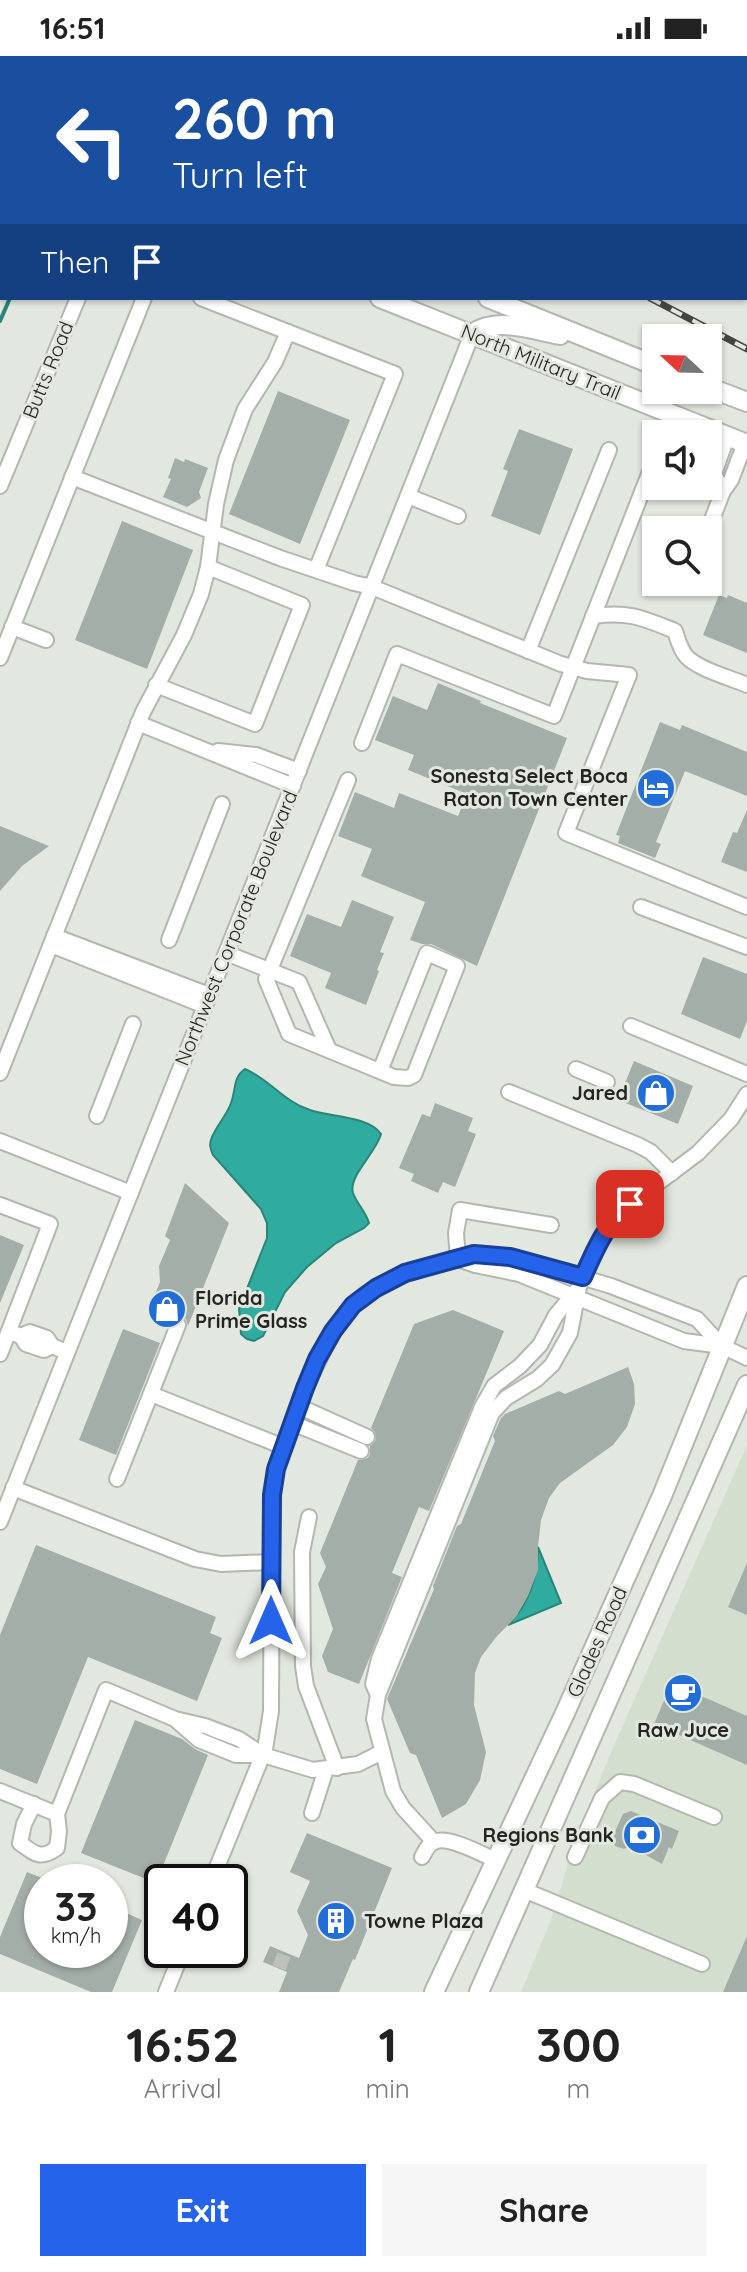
<!DOCTYPE html>
<html lang="en">
<head>
<meta charset="utf-8">
<style>
	body { margin:0; font-family:Quicksand,sans-serif; background:#f6f6f6; color:#222; height:100vh; display:flex; flex-direction:column; font-size:30px; white-space:nowrap }
	* { box-sizing:border-box; margin:0 }
	p { font-size:26px; color:#767676 }
	.icon { flex:none; width:44px; height:44px; fill:none; stroke:currentColor; stroke-width:2; stroke-linecap:round; stroke-linejoin:round }
	.map { position:relative; height:1936px; overflow:hidden }
	.side { display:flex; flex-direction:column; background:#fff; flex:1 }
	.side>* { flex:none }
	.banner { position:absolute; left:0px; top:0px; width:748px; height:244px; box-shadow:0 2px 6px #0004; background:#1a4fa0; color:#fff; overflow:hidden }
	.needle { width:52px; rotate:292deg }
	.controls { position:absolute; left:642px; top:268px; display:grid; gap:16px }
	.controls a { display:grid; place-items:center; width:80px; height:80px; border-radius:0px; background:#fff; box-shadow:0 2px 6px #0004; font-size:40px }
	.speed { position:absolute; left:24px; top:1808px; display:flex; gap:16px; font-size:40px; font-weight:700; text-align:center }
	.speed>* { display:grid; place-content:center; width:104px; height:104px; border-radius:50%; background:#fff; box-shadow:0 2px 6px #0004; line-height:1 }
	.speed small { font-size:20px; font-weight:400 }
	.speed .limit { border:4px solid #111; border-radius:12px; background:#fff; color:#111 }
	.pin { position:absolute; display:grid; place-items:center; width:68px; height:68px; color:#fff; margin:-34px; border-radius:16px; box-shadow:0 4px 12px #0006 }
	.me { position:absolute; width:88px; margin:-44px; rotate:0deg; stroke-linejoin:round; filter:drop-shadow(0 0 6px #0008) }
	.turn { display:flex; align-items:center; gap:28px; height:168px; padding:0 40px; font-size:36px }
	.turn .icon { width:104px; height:104px; stroke-width:2.5 }
	.turn b { display:block; font-size:56px; line-height:68px }
	.then { display:flex; align-items:center; height:76px; padding:0 40px; background:#0003; gap:16px; font-size:30px }
	.eta { display:flex; justify-content:space-evenly; align-items:center; height:136px; text-align:center }
	.eta b { font-size:48px; font-weight:700; line-height:56px }
	.button { display:flex; gap:16px; margin-top:auto; padding:16px 40px }
	.button a { flex:1; height:92px; border-radius:0px; background:#2563eb; color:#fff; font-size:32px; font-weight:700; line-height:92px; text-align:center }
	.button a+a { background:#f6f6f6; color:#222 }
	.status { display:flex; justify-content:space-between; align-items:center; height:56px; padding:0 40px; background:#fff; direction:ltr }
	.status svg { height:22px; fill:currentColor }
	.map>svg:first-child { display:block }
	.built { fill:#d4dece }
	.green { fill:#dcc38e }
	.water { fill:#2fac9f; stroke:#2b8479; stroke-width:2 }
	.lines { fill:none; stroke-linecap:round; stroke-linejoin:round }
	.stream { stroke:#2b8479; stroke-width:4 }
	.building { fill:#a4aea8 }
	.minor-tunnel { stroke:#bcc1b9; stroke-width:14; stroke-dasharray:14 7; stroke-linecap:butt }
	.minor-casing { stroke:#b2b8af; stroke-width:18 }
	.major-casing { stroke:#b2b8af; stroke-width:22 }
	.minor { stroke:#fff; stroke-width:14 }
	.major { stroke:#fff; stroke-width:18 }
	.rail-casing { stroke:#434541; stroke-width:7 }
	.rail { stroke:#e2e8df; stroke-width:4; stroke-dasharray:12; stroke-linecap:butt }
	.route-casing { stroke:#184099; stroke-width:20 }
	.route { stroke:#2563eb; stroke-width:14 }
	.labels { text-anchor:middle; stroke-width:6; stroke-linejoin:round; paint-order:stroke }
	.street-label { font-size:20px; fill:#232521; stroke:#e2e8df }
	.poi-label { font-size:20px; font-weight:bold; fill:#232521; stroke:#e2e8df; text-anchor:end }
</style>
</head>
<body>
<div class="status"><b>16:51</b><svg viewBox="0 0 49 12"><path d="M0 12V9h3v3zM5 12V6h3v6zM10 12V3h3v9zM15 12V0h3v12zM26 1h20v11H26zM47 4h2v5h-2z"/></svg></div>
<div class="map">
<svg width="747" height="1936" viewBox="0 0 747 1936">
	<rect width="100%" height="100%" fill="#e2e8df"/>
	<!-- built -->
	<path class="built" d="M747,1389V1936H521L551,1864L575,1784L612,1694Z"/>
	<!-- green -->
	<path class="green" d="M347,0H680V2H350Z"/>
	<!-- water -->
	<g class="water">
		<path d="M245,1013C269,1023 284,1046 310,1054C330,1061 369,1060 381,1078C376,1097 348,1120 353,1137C357,1148 366,1156 369,1167L364,1172L336,1187L307,1211L285,1236L263,1280L254,1285L247,1283L241,1278L239,1253L267,1182V1167L261,1153L213,1099C210,1092 209,1088 212,1081C217,1069 227,1059 231,1047C236,1034 233,1021 245,1013Z"/>
		<path d="M538,1491L561,1547L508,1569C529,1548 538,1520 538,1491Z"/>
	</g>
	<g class="lines">
		<!-- stream -->
		<path class="stream" d="M0,265L10,242"/>
	</g>
	<!-- building -->
	<g class="building">
		<path d="M278,335L350,364L300,488L229,458Z"/>
		<path d="M519,373L573,393L540,479L491,460L508,415L503,413Z"/>
		<path d="M175,402L184,406L185,403L208,412L199,436L201,442L187,451L163,441L171,423L168,422Z"/>
		<path d="M122,465L193,494L147,613L75,584Z"/>
		<path d="M719,539L727,542L728,539L747,547V597L703,579Z"/>
		<path d="M438,627L481,645L480,647L567,682L477,910L431,888H422L410,884L425,846L361,820L372,793L338,780L355,736L394,752L399,737L458,760L467,738L408,714L414,699L375,684L393,640L427,654Z"/>
		<path d="M660,666L680,674L682,669L747,696V740L685,715L656,786L661,788L655,802L618,787L620,780L616,779Z"/>
		<path d="M747,754V816L721,806L733,776L737,777Z"/>
		<path d="M0,770L49,790L22,810L0,835Z"/>
		<path d="M352,844L394,861L380,896L384,897L377,914L379,915L366,949L325,932L331,917L290,900L307,858L341,871Z"/>
		<path d="M703,901L747,918V965L740,983L681,958Z"/>
		<path d="M634,1005L693,1030L678,1068L618,1044Z"/>
		<path d="M435,1047L473,1062L468,1075L476,1078L455,1131L443,1126L438,1137L411,1125L414,1118L399,1112L422,1058L430,1061Z"/>
		<path d="M185,1127L229,1167L188,1270L186,1263L181,1260L172,1261L169,1265L148,1256L160,1226L159,1210L170,1184L165,1180Z"/>
		<path d="M0,1179L24,1189L0,1247Z"/>
		<path d="M453,1254L504,1275L429,1455L419,1451L392,1517L402,1521L359,1628L328,1616L322,1600L333,1573L318,1528L326,1511L320,1497L358,1404L368,1402L370,1398V1390L376,1384L375,1376L371,1372L414,1268Z"/>
		<path d="M123,1273L160,1287L116,1399L79,1384Z"/>
		<path d="M628,1311L634,1328L635,1348L627,1371L613,1389L560,1427L549,1442L541,1464L538,1491V1514L528,1540L516,1561L497,1580L481,1601L475,1617L474,1649L486,1696L480,1724L466,1748L442,1762L416,1699L410,1697L387,1643L434,1533L433,1530L457,1470L461,1468L495,1385L493,1380L501,1362L505,1358L559,1335L565,1338Z"/>
		<path d="M36,1489L216,1561L210,1577L222,1582L197,1645L88,1601L37,1728L0,1713V1579Z"/>
		<path d="M747,1507V1559L728,1551Z"/>
		<path d="M699,1639L747,1660V1709L654,1668L666,1640L694,1652Z"/>
		<path d="M135,1664L182,1683L195,1693L208,1699L156,1827L81,1797Z"/>
		<path d="M631,1755L679,1775L672,1793L669,1791L662,1808L639,1795L635,1788L624,1793L615,1790L612,1782L623,1758Z"/>
		<path d="M307,1777L392,1812L355,1904L353,1903L339,1936H279L287,1916L263,1906L270,1890L299,1902L308,1879L297,1855L310,1825L290,1816Z"/>
		<path d="M27,1816L42,1822V1894H110V1850L142,1864L112,1936H91L0,1898V1881Z"/>
		<path d="M747,1880V1936H723Z"/>
	</g>
	<g class="lines">
		<!-- minor-tunnel -->
		<path class="minor-tunnel" d="M279,1912L285,1896"/>
		<defs>
			<g id="minor">
				<path d="M39,0L44,2"/>
				<path d="M205,0L207,2"/>
				<path d="M78,2L79,0"/>
				<path d="M131,2L132,0"/>
				<path d="M174,2V0"/>
				<path d="M201,242L395,318L316,514"/>
				<path d="M72,421L280,502L354,527L372,531L561,608L587,615L629,619L566,777L747,851"/>
				<path d="M0,430L78,242"/>
				<path d="M723,435L714,418L727,381"/>
				<path d="M408,440L458,460"/>
				<path d="M708,474L723,435L731,424L745,387"/>
				<path d="M593,560C629,555 643,562 675,575C678,584 680,593 686,600C697,613 731,622 747,629"/>
				<path d="M12,571L46,584"/>
				<path d="M528,595L609,394"/>
				<path d="M0,602L144,242"/>
				<path d="M156,629L255,668L302,549L208,511"/>
				<path d="M138,667L293,730"/>
				<path d="M362,687L397,598L554,660L653,408"/>
				<path d="M218,695L256,699L299,715"/>
				<path d="M348,724L266,923L289,978L394,1021L408,1022L414,1019L457,910L427,897L380,1015"/>
				<path d="M641,851L747,891"/>
				<path d="M54,880L209,939"/>
				<path d="M169,884L222,748"/>
				<path d="M51,889L205,950"/>
				<path d="M226,897L299,926L329,994"/>
				<path d="M631,970L747,1018"/>
				<path d="M576,1013L607,1026"/>
				<path d="M0,1017L143,656L184,579L201,538L208,511L216,448L226,404L245,353L275,306L288,276"/>
				<path d="M509,1036L638,1089L651,1096L672,1117"/>
				<path d="M97,1060L133,968"/>
				<path d="M0,1085L131,1137"/>
				<path d="M0,1149L50,1168L0,1298"/>
				<path d="M458,1203L475,1209L519,1218L684,1285L722,1290L747,1302"/>
				<path d="M458,1203L456,1177L460,1154L551,1169"/>
				<path d="M12,1277L21,1280L26,1288L44,1294L52,1290"/>
				<path d="M21,1280L30,1276L47,1282L52,1290L67,1296"/>
				<path d="M151,1338L284,1391"/>
				<path d="M298,1350L367,1381"/>
				<path d="M292,1367L361,1395"/>
				<path d="M117,1423L178,1269"/>
				<path d="M13,1432L195,1503L221,1508L271,1506"/>
				<path d="M309,1461L302,1496L303,1610L306,1630L337,1712"/>
				<path d="M0,1466L472,278"/>
				<path d="M377,1637L373,1628L379,1603L482,1351L494,1330L520,1310L540,1289L556,1259L576,1235"/>
				<path d="M177,1665L199,1684L236,1699H262"/>
				<path d="M0,1735L57,1758L106,1634L175,1663L205,1670L239,1683L263,1699L313,1714L358,1708L382,1696"/>
				<path d="M34,1748L24,1768L20,1787C35,1798 40,1804 57,1792L59,1775L57,1758"/>
				<path d="M312,1757L326,1713"/>
				<path d="M434,1786L403,1752L393,1735L374,1663L378,1639L492,1357L506,1342L537,1323L552,1309L570,1277L579,1231L594,1194L613,1164L630,1148L698,1097L731,1063L747,1038"/>
				<path d="M422,1801C425,1796 428,1788 434,1786C447,1779 482,1798 495,1804"/>
				<path d="M575,1801L602,1742L620,1726L634,1728L714,1761"/>
				<path d="M211,1826L265,1693L271,1655L272,1439L276,1413L305,1332L333,1275L353,1249L364,1239L388,1225L416,1213L474,1198L496,1199L534,1207L611,1230L697,1263L722,1290"/>
				<path d="M524,1834L702,1908"/>
				<path d="M166,1936L183,1894"/>
			</g>
			<g id="major">
				<path d="M0,50L2,51"/>
				<path d="M0,91L2,92"/>
				<path d="M380,242L747,388"/>
				<path d="M488,242L656,310"/>
				<path d="M472,278C497,260 532,274 560,279"/>
				<path d="M708,331L747,346"/>
				<path d="M434,1936L565,1657L662,1440L747,1230"/>
				<path d="M479,1936L747,1329"/>
			</g>
		</defs>
		<!-- minor casing -->
		<use href="#minor" class="minor-casing"/>
		<!-- major casing -->
		<use href="#major" class="major-casing"/>
		<!-- minor -->
		<use href="#minor" class="minor"/>
		<!-- major -->
		<use href="#major" class="major"/>
		<defs>
			<g id="rail">
				<path d="M296,0L298,2"/>
				<path d="M314,0L316,2"/>
				<path d="M650,242L747,293"/>
			</g>
		</defs>
		<!-- rail casing -->
		<use href="#rail" class="rail-casing"/>
		<!-- rail -->
		<use href="#rail" class="rail"/>
	</g>
	<g class="lines">
		<defs>
			<path id="route" d="M271,1565L272,1439L276,1413L305,1332L317,1303L333,1275L353,1249L376,1232L405,1217L474,1198L510,1201L583,1221C595,1194 606,1167 630,1148"/>
		</defs>
		<!-- route casing -->
		<use href="#route" class="route-casing"/>
		<!-- route -->
		<use href="#route" class="route"/>
	</g>
	<!-- icons -->
	<defs>
		<symbol id="hotel-disc" viewBox="-11 -11 22 22"><circle r="9.5" fill="#216ed9" stroke="#e2e8df"/><path d="M-6-4.5h1.5V1H6V5H4.5V3h-9V5H-6ZM-4 0a1.8 1.8 0 1 1 3.6 0ZM.5 0V-2.5h3Q6-2.5 6 0Z" fill="#fff"/></symbol>
		<symbol id="shop-disc" viewBox="-11 -11 22 22"><circle r="9.5" fill="#216ed9" stroke="#e2e8df"/><path d="M-5-2.5h2.3a2.7 3.5 0 0 1 5.4 0H5L5.5 6h-11ZM-1.5-2.5h3a1.5 2.3 0 0 0-3 0Z" fill="#fff"/></symbol>
		<symbol id="cafe-disc" viewBox="-11 -11 22 22"><circle r="9.5" fill="#216ed9" stroke="#e2e8df"/><path d="M-5.5-4.5H6V0H3Q3 3.5 0 3.5H-2.5Q-5.5 3.5-5.5 0ZM3-3.2v2h1.7v-2ZM-6 4.5H4V6H-6Z" fill="#fff"/></symbol>
		<symbol id="bank-disc" viewBox="-11 -11 22 22"><circle r="9.5" fill="#216ed9" stroke="#e2e8df"/><path d="M-6-4H6V4H-6ZM0-2.3a2.3 2.3 0 1 0 0 4.6a2.3 2.3 0 1 0 0-4.6Z" fill="#fff"/></symbol>
		<symbol id="building-disc" viewBox="-11 -11 22 22"><circle r="9.5" fill="#216ed9" stroke="#e2e8df"/><path d="M-4-6H4V6H1V3H-1V6H-4ZM-2.5-4.3h1.7v1.8h-1.7ZM.8-4.3h1.7v1.8H.8ZM-2.5-1h1.7V.8h-1.7ZM.8-1h1.7V.8H.8Z" fill="#fff"/></symbol>
	</defs>
	<g fill-rule="evenodd">
		<use href="#hotel-disc" x="634" y="710" width="44" height="44"/>
		<use href="#shop-disc" x="634" y="1015" width="44" height="44"/>
		<use href="#shop-disc" x="145" y="1231" width="44" height="44"/>
		<use href="#cafe-disc" x="661" y="1615" width="44" height="44"/>
		<use href="#bank-disc" x="620" y="1757" width="44" height="44"/>
		<use href="#building-disc" x="314" y="1843" width="44" height="44"/>
	</g>
	<g class="labels">
		<!-- street labels -->
		<g class="street-label">
			<text transform="translate(541 306) rotate(22)" y="7">North Military Trail</text>
			<text transform="translate(48 314) rotate(-68)" y="7">Butts Road</text>
			<text transform="translate(236 872) rotate(-68)" y="7">Northwest Corporate Boulevard</text>
			<text transform="translate(597 1586) rotate(-66)" y="7">Glades Road</text>
		</g>
		<!-- poi labels -->
		<g class="poi-label">
			<text x="628" y="727">Sonesta Select Boca<tspan x="628" dy="23">Raton Town Center</tspan></text>
			<text x="628" y="1044">Jared</text>
			<text x="195" y="1249" text-anchor="start">Florida<tspan x="195" dy="23">Prime Glass</tspan></text>
			<text x="683" y="1681" text-anchor="middle">Raw Juce</text>
			<text x="614" y="1786">Regions Bank</text>
			<text x="364" y="1872" text-anchor="start">Towne Plaza</text>
		</g>
	</g>
</svg>
<div class="controls">
<a><svg class="needle" viewBox="-14 -14 28 28"><path d="M0-13l5 13h-10z" fill="#e53935"/><path d="M0 13l5-13h-10z" fill="#767676"/></svg></a>
<a><svg class="icon" aria-label="sound" viewBox="0 0 24 24"><path d="M4 9h4l5-4v14l-5-4H4zM17 9q2 3 0 6"/></svg></a>
<a><svg class="icon" aria-label="search" viewBox="0 0 24 24"><circle cx="10" cy="10" r="6"/><path d="M15 15l6 6"/></svg></a>
</div>
<div class="speed"><div>33<small>km/h</small></div><div class="limit">40</div></div>
<div class="pin" style="left:630px;top:1148px;background:#d93025"><svg class="icon" aria-label="arrive" viewBox="0 0 24 24"><path d="M6 21V4h12l-3 4 3 4H6"/></svg></div>
<svg class="me" style="left:271px;top:1565px" viewBox="-20 -20 40 40"><path d="M0-17L14 15 0 8-14 15z" fill="#2563eb" stroke="#fff" stroke-width="4"/></svg>
<div class="banner">
<div class="turn"><svg class="icon" aria-label="left" viewBox="0 0 24 24"><path d="M17 20v-9H6M10 6l-5 5 5 5"/></svg><div><b>260 m</b>Turn left</div></div>
<div class="then">Then<svg class="icon" aria-label="arrive" viewBox="0 0 24 24"><path d="M6 21V4h12l-3 4 3 4H6"/></svg></div>
</div>
</div>
<section class="side">
<div class="eta">
<div><b>16:52</b><p>Arrival</p></div>
<div><b>1</b><p>min</p></div>
<div><b>300</b><p>m</p></div>
</div>
<div class="button"><a>Exit</a><a>Share</a></div>
</section>
</body>
</html>
